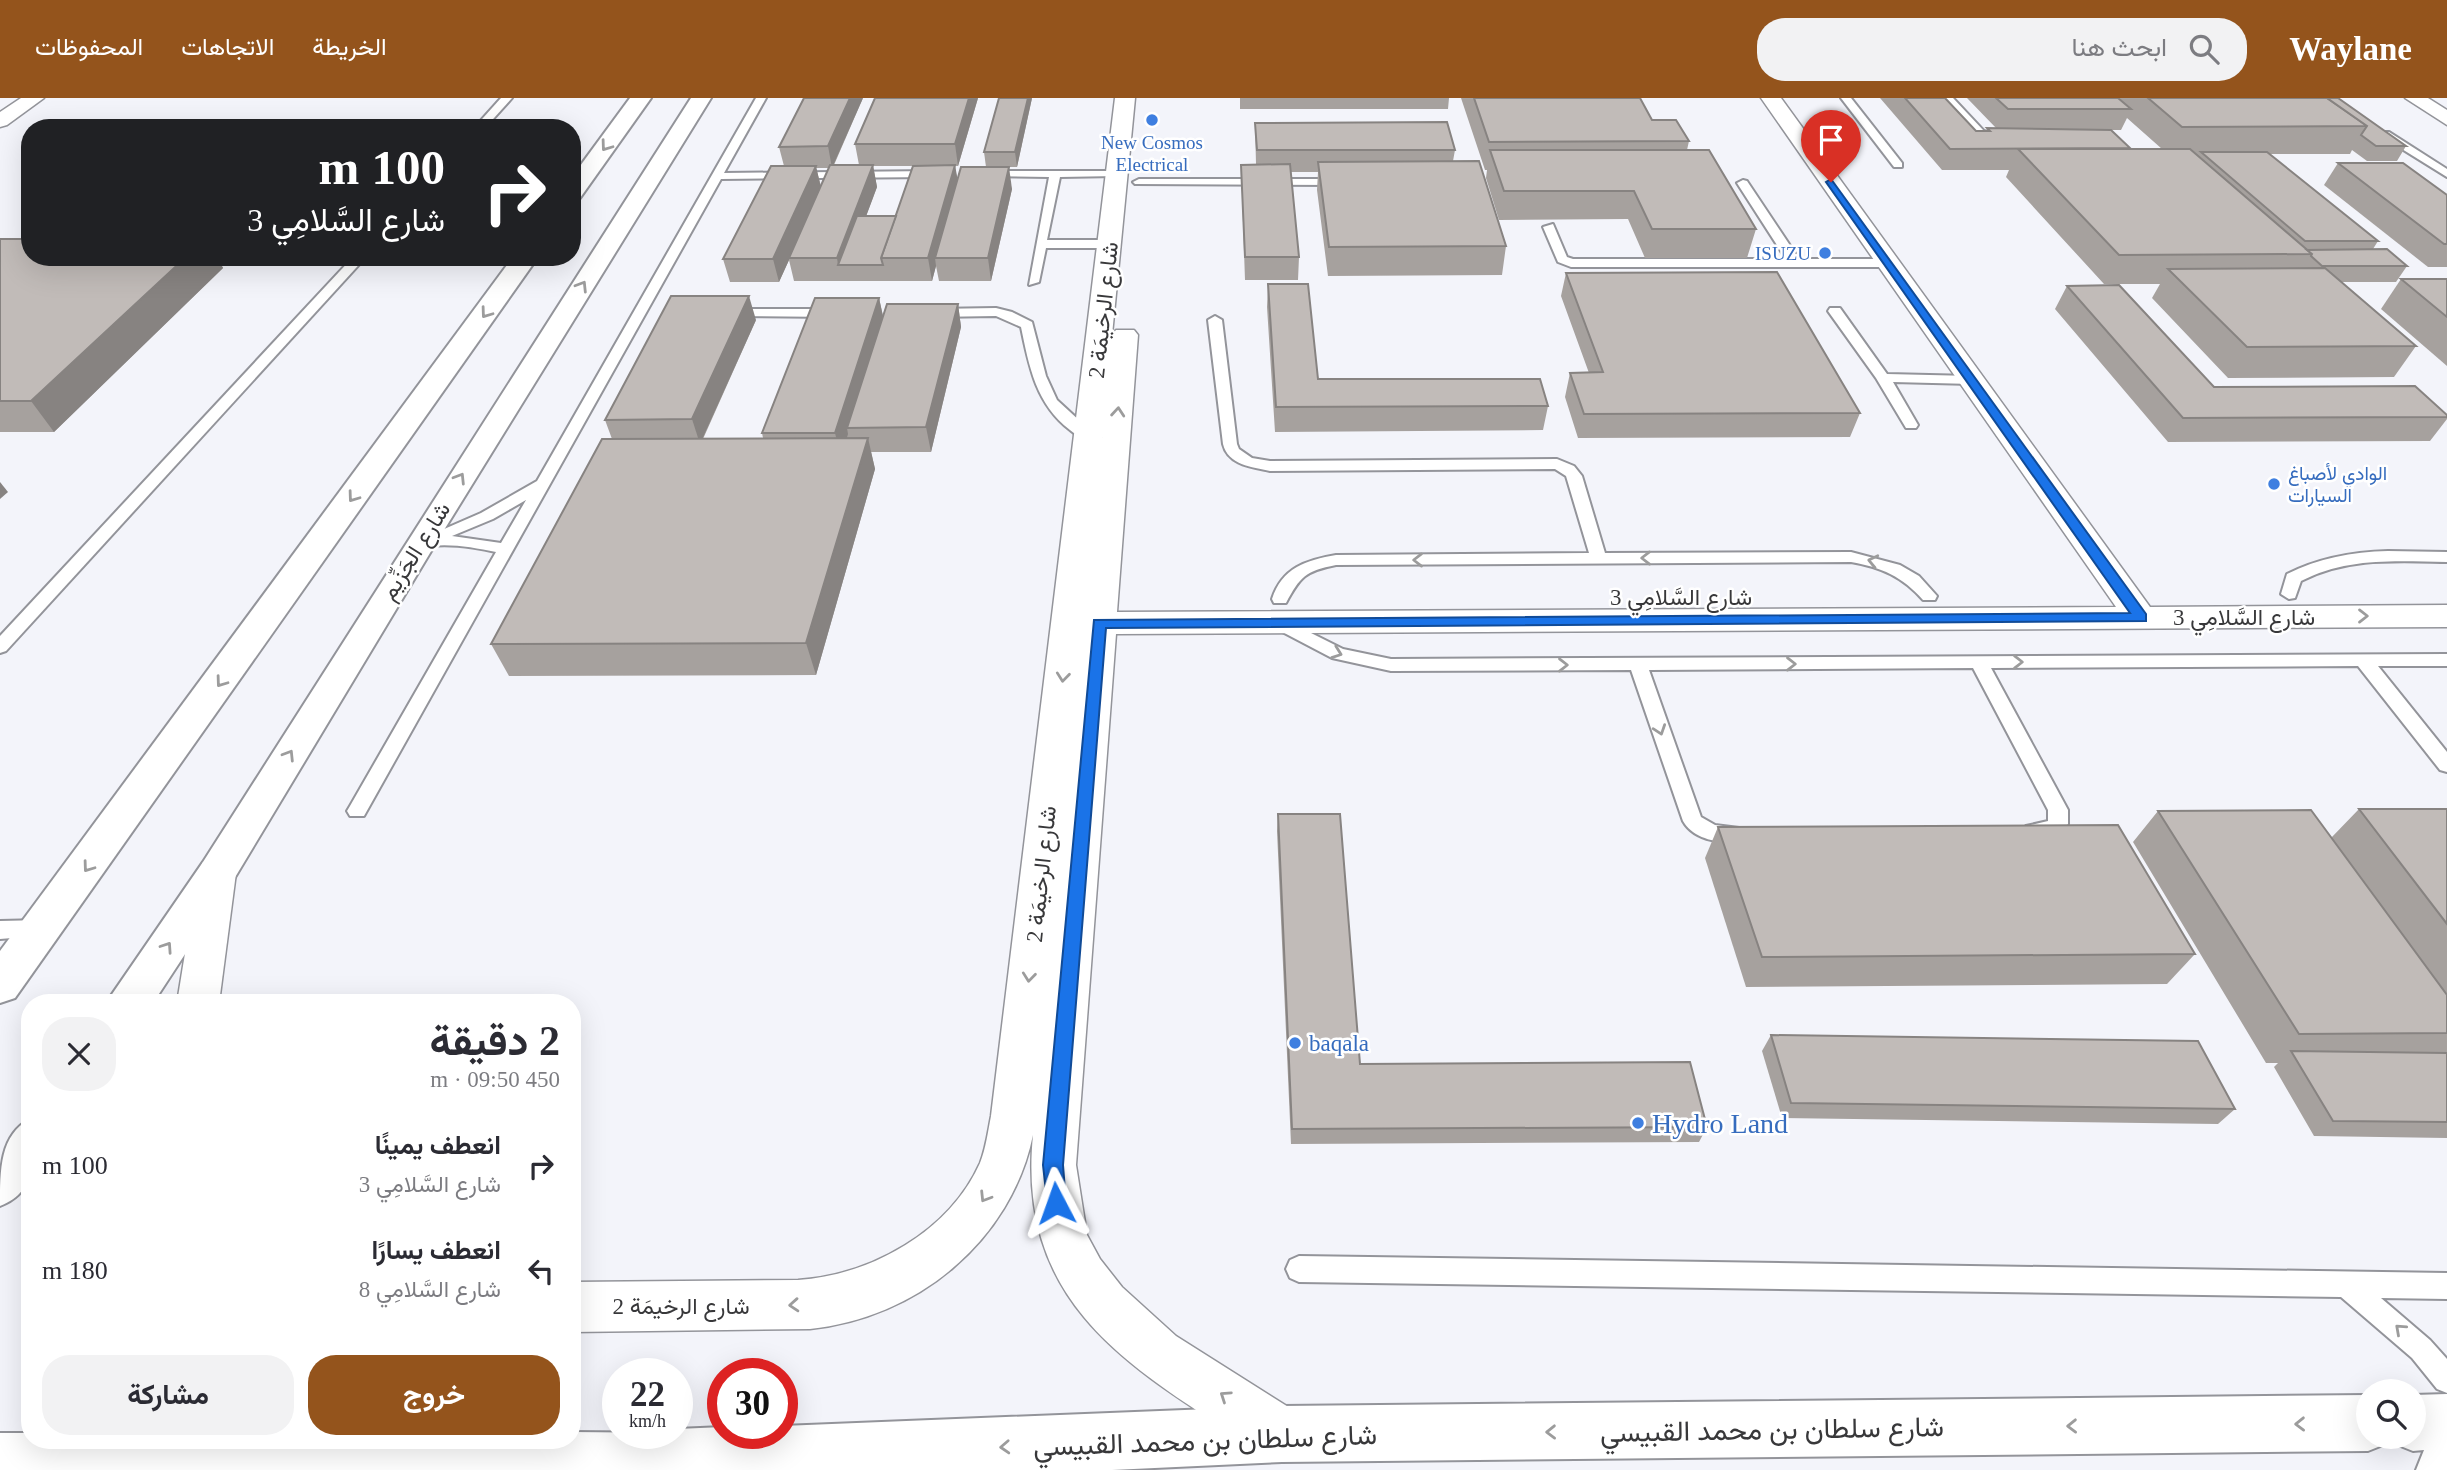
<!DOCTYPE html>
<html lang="ar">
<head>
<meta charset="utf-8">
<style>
	body { margin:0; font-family:"Times New Roman",Vazirmatn,serif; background:#f2f2f3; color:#2b2b33; direction:rtl; height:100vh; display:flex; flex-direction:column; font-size:26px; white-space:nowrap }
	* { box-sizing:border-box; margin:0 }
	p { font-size:23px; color:#7c7c81 }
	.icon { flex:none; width:38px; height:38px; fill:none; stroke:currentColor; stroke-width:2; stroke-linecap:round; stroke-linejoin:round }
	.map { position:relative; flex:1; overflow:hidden; direction:ltr }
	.drawer { position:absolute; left:21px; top:896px; width:560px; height:455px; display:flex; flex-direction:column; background:#fff; border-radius:28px; box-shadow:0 7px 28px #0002; direction:rtl }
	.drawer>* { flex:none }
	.guide { position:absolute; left:21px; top:21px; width:560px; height:147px; border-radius:28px; box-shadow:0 7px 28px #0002; direction:rtl; background:#202124; color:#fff; overflow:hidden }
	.tools { position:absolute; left:2356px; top:1281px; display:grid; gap:14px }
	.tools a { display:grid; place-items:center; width:70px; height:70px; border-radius:50%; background:#fff; box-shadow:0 7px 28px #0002; font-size:35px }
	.speed { position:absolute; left:602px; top:1260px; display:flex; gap:14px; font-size:35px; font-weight:700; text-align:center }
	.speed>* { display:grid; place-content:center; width:91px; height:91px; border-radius:50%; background:#fff; box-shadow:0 7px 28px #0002; line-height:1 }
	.speed small { font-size:18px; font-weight:400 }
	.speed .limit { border:10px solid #d22; background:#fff; color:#111 }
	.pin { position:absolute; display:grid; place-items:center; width:60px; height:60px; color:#fff; margin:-72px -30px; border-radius:50% 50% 50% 0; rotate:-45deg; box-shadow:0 0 7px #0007 }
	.pin .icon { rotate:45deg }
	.me { position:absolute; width:77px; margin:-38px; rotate:356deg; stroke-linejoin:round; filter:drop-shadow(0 0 5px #0008) }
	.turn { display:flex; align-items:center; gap:24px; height:147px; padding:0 21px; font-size:32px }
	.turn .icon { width:91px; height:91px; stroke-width:2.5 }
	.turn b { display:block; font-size:49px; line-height:60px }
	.round { display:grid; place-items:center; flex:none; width:74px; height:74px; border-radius:28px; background:#f2f2f3 }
	.overview { display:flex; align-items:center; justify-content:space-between; height:119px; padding:0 21px }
	h1 { font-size:42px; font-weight:700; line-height:52px }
	.button { display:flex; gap:14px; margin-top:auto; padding:14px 21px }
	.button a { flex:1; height:80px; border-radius:28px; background:#94541c; color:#fff; font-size:28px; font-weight:700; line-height:80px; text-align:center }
	.button a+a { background:#f2f2f3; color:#2b2b33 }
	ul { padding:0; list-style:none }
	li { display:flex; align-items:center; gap:21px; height:105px; padding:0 21px }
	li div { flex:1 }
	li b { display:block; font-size:26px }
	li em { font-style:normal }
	header { display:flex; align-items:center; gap:42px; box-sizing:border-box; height:98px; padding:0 35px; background:#94541c; color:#fff }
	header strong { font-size:33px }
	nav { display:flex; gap:38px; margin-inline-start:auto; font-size:24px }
	.search { width:490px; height:63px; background:#f2f2f3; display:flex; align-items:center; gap:18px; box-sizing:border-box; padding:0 24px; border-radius:28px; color:#7c7c81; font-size:26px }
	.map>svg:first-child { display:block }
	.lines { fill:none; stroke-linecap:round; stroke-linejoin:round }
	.lane-casing { stroke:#93949a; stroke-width:4 }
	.street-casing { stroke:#93949a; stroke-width:3 }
	.secondary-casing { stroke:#93949a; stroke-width:4 }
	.lane { fill:#fff; fill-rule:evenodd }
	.street { fill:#fff; fill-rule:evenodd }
	.secondary { fill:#fff; fill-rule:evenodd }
	.wall { fill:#a6a19e; fill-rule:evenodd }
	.shaded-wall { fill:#878381 }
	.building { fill:#c1bbb8; stroke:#878381; stroke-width:2 }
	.oneway { stroke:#9c9c9c }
	.route { fill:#1a73e8; stroke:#114b97; stroke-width:2 }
	.shop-dot { fill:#3f7fe0; stroke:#fff; stroke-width:2.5 }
	.labels { text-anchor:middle; stroke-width:5; stroke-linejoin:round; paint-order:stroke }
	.far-shop-label { font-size:19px; fill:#366cbe; stroke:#fff }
	.street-label { font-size:23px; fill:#38383a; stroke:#fff }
	.shop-label { font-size:23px; fill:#366cbe; stroke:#fff; text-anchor:start }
	.near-shop-label { font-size:28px; fill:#366cbe; stroke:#fff; text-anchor:start }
	.near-street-label { font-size:28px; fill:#38383a; stroke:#fff }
</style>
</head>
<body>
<header>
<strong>Waylane</strong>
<div class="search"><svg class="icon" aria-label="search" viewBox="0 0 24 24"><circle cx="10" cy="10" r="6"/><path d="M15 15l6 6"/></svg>ابحث هنا</div>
<nav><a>الخريطة</a><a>الاتجاهات</a><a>المحفوظات</a></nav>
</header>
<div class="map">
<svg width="2447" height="1372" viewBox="0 0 2447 1372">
	<rect width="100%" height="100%" fill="#f3f4fa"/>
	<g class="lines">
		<defs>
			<g id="lane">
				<path d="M501,0H512L485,30H474Z"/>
				<path d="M756,0H766L724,75L934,73L940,76L934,79L721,81L364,718H350L347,713L350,708L496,454C471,449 444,444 420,450L412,445L481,415L537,383ZM526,402L501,445L452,438L493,421Z"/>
				<path d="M1841,0H1851L1902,65V69H1894Z"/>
				<path d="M1942,0H1953L1984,33L2003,40V44L1976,37Z"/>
				<path d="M2381,34H2389L2447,71V79L2381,38Z"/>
				<path d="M985,73H1121V77L1117,78L1060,79L1047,142H1109L1115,146L1109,150H1046L1039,184L1029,187L1049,79L981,78L979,76Z"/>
				<path d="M1139,81H1341L1347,84L1341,87L1135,86L1133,84Z"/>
				<path d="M1743,82L1747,83L1799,161H1889L1895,165L1889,169H1571L1558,164L1543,129L1553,126L1567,159L1573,161H1786L1737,85Z"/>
				<path d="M353,159H366L6,553L0,555V538Z"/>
				<path d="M996,210L1012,214L1032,224L1046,278L1057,302L1094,336V342C1084,344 1078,338 1070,332C1036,306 1029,268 1021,229L996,218L934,219L927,215L934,211Z"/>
				<path d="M1830,210H1840L1887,276L1972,278L1979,282L1972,286L1893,284L1918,327L1916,330H1906L1876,280L1828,213Z"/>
				<path d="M728,211H834L841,215L834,219L723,218V212Z"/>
				<path d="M1215,218L1222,222L1237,346L1239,351L1252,360L1270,363L1557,361L1574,368L1582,378L1605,455L1851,454L1900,467L1919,478L1937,498L1935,502H1923C1903,479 1881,469 1851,464L1336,467C1305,473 1300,479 1286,505H1274L1272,501C1282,470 1306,462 1336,457L1589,455L1566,378L1555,371L1270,373C1252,369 1228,367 1223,346L1208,222Z"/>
				<path d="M2388,453L2447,454V464C2396,463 2347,459 2301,483L2295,500L2289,501L2281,496L2287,476C2319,460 2351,454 2388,453Z"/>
				<path d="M1277,518L1343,551L1391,561L2447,556V568H2378L2447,654V674L2440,672L2358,568L1991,570L2068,712V726L2059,736L2033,741L2026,738L2023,733L2026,728L2048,723V712L1973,570L1649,572L1701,719L1715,727L1747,731L1750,736L1747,741C1727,748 1694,743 1683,723L1631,572L1391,573L1332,560L1271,528L1268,524Z"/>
				<path d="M42,822L49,825L53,831L49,837L0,841V823Z"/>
				<path d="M1299,1158L2447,1175V1201L2381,1200L2430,1242L2447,1261V1295L2437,1291L2412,1260L2341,1199L1299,1184L1290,1180L1286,1171L1290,1162Z"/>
			</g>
			<g id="street">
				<path d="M21,0H44L7,27L0,29V14Z"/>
				<path d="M1115,0H1135L1102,340L1112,237L1116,232H1134L1138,237L1117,514L2116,509L1761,0H1781L2150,509L2447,507V529L1116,536L1076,1067L1087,1137L1100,1161L1122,1189L1176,1238L1301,1317L1308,1336L1301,1355L1282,1362L1263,1355C1137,1273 1016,1212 1033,1037C1011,1143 917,1220 810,1231L572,1234V1184L798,1182C871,1177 949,1134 980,1065C986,1050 988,1033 991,1018Z"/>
				<path d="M2405,0H2428L2447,12V27Z"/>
				<path d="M217,760L231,764L236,775L219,905H177L198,775L203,764Z"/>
			</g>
			<g id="secondary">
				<path d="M630,0H651L580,100L572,102V79Z"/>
				<path d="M691,0H711L436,445L231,786L153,905H106L203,764Z"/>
				<path d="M513,159H538L15,900L0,905V853Z"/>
				<path d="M30,1021C30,1058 41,1092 0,1108C0,1071 0,1037 30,1021Z"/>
				<path d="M2447,1296V1372H2416L2424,1352L2413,1353L2393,1345L2391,1339H2413V1297Z"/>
				<path d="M2368,1297V1339H2390L2388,1345L2368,1353L1282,1364L1112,1372H0V1335H30V1342H572V1334L677,1335V1331L723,1329V1335H782V1328L1282,1308Z"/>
			</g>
		</defs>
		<!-- lane casing -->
		<use href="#lane" class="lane-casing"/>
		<!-- street casing -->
		<use href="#street" class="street-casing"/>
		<!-- secondary casing -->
		<use href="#secondary" class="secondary-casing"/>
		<!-- lane -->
		<use href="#lane" class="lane"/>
		<!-- street -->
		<use href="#street" class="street"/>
		<!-- secondary -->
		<use href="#secondary" class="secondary"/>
	</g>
	<!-- wall -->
	<g class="wall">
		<path d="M863,0L834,67H859L855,46L875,0H978L958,68H955L957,82L1012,91L991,183H939L936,168L932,183H794L789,162L779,184H730L723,161L784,68L779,49ZM873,68H913L896,118H866L877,89ZM816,70H829L821,88Z"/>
		<path d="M1032,0L1017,69H986L984,54Z"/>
		<path d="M1240,0H1449L1448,11H1240Z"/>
		<path d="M1461,0H1640L1652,22L1689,43L1687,52L1756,131L1747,160H1645L1628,121L1499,122L1486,80L1487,72H1485Z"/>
		<path d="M1880,0H1945L1976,33H1986L1987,30H1996L1967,0H2338L2406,48L2397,63H2367L2352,52L2350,56H2269L2378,143L2373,151L2407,168L2396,184H2341L2416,248L2394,279L2228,280L2152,200L2160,186H2104L2006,79L2009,72H1942ZM2127,20L2162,51H2130V50L2111,32H2121Z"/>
		<path d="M1255,25L1455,52L1453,63L1506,148L1502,177L1328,178L1317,92L1318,74H1291L1299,159L1298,182H1245L1241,67L1256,66Z"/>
		<path d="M2338,65L2447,97V169H2428L2324,87Z"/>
		<path d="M0,141L30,159H217L223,170L54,334H0Z"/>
		<path d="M1566,175L1860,315L1850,339L1578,340L1565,299L1570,275H1589L1561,198Z"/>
		<path d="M2401,181H2447V268L2381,211Z"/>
		<path d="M1268,186L1318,281L1548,308L1543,332L1275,334L1267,209Z"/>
		<path d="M2067,188L2214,289L2447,317V321L2430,343L2168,344L2055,211Z"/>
		<path d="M879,200L883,218L958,206L961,229L931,354H871L875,371L816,577L509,578L491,546L612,341L605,322L756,222L703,341L763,340L762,335Z"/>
		<path d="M2359,711H2447V1040L2314,1038L2274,969L2278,965H2266L2133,744L2158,713L2331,740Z"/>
		<path d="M1278,716L1360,966L1707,1029L1699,1044L1291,1046L1277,733Z"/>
		<path d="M1718,729L2195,856L2167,886L1746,889L1705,760Z"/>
		<path d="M1771,937L2235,1011L2218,1026L1782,1020L1762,953Z"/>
	</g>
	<!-- shaded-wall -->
	<g class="shaded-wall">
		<path d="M850,0H863L832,70L828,48Z"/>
		<path d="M969,0H978L958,68L955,46Z"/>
		<path d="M1028,0H1032L1017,69L1015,54Z"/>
		<path d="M873,67L877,89L848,167H838L837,160Z"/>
		<path d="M955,67L959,89L935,160L936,168L932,183L928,160Z"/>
		<path d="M816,68L821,90L789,160V162L779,184L773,161Z"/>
		<path d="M1009,69L1012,91L991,183L988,160Z"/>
		<path d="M186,159H217L223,170L54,334L31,303Z"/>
		<path d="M749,198L756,222L700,346L692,321Z"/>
		<path d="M879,200L884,223L847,330L848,336L841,359L835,335Z"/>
		<path d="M958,206L961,229L931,354L926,329Z"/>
		<path d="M868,340L875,371L816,577L806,545Z"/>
		<path d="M0,384L8,394L0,401Z"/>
	</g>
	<!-- building -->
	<g class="building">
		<path d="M804,0H850L828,48L779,49Z"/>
		<path d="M875,0H969L955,46H855Z"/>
		<path d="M999,0H1028L1015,54H984Z"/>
		<path d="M1474,0H1640L1652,22H1676L1689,43L1489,44Z"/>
		<path d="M1905,0H1945L1976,33H1990L1987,30L2111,32L2130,50L1950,51Z"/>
		<path d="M1996,0H2118L2131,11H2008Z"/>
		<path d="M2148,0H2327L2367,28L2182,29Z"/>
		<path d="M2327,0H2338L2406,48H2376L2361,37L2367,28Z"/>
		<path d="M1447,24L1455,52H1257L1255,25Z"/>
		<path d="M2018,51H2190L2312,156L2119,157Z"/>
		<path d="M1490,52H1709L1756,131H1652L1634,93H1504Z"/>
		<path d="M2201,54H2267L2378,143H2305Z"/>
		<path d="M1479,63L1506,148L1329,149L1318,64Z"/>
		<path d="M2338,65H2403L2447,97V146H2444Z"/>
		<path d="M1290,66L1299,159H1245L1241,67Z"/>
		<path d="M830,67H873L837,160H789Z"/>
		<path d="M955,67L928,160H881L913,68Z"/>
		<path d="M771,68H816L773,161H723Z"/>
		<path d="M961,69H1009L988,160H935Z"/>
		<path d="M857,118H896L881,160L883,167H838Z"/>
		<path d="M0,141H30V159H186L31,303H0Z"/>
		<path d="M2387,151L2407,168H2322L2311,158L2312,156L2307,152Z"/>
		<path d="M2325,170L2416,248L2247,249L2168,171Z"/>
		<path d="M1777,174L1860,315L1584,316L1570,275L1603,274L1566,175Z"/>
		<path d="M2401,181H2447V219Z"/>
		<path d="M1268,186H1308L1318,281H1540L1548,308L1276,309Z"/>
		<path d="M2119,187L2214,289L2415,288L2447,317V319L2183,320L2067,188Z"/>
		<path d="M671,198H749L692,321L605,322Z"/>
		<path d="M815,200H879L835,335H762Z"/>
		<path d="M887,206H958L926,329L847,330Z"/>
		<path d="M868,340L806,545L491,546L602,341Z"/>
		<path d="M2359,711H2447V826Z"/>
		<path d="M2311,712L2447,897V935L2299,936L2158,713Z"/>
		<path d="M1278,716H1340L1360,966L1690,964L1707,1029L1292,1031Z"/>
		<path d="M2118,727L2195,856L1762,859L1718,729Z"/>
		<path d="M1771,937L2198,943L2235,1011L1791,1005Z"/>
		<path d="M2291,953L2447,955V1024L2333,1023Z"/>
	</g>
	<!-- one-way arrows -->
	<defs><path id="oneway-chevron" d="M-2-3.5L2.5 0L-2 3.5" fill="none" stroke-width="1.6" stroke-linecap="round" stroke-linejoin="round" transform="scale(1.75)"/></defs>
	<g class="oneway">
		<use href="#oneway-chevron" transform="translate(606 48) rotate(126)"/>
		<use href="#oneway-chevron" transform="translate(582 188) rotate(-58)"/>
		<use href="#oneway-chevron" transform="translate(486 215) rotate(126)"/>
		<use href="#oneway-chevron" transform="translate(1118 314) rotate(-85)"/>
		<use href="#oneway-chevron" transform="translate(460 380) rotate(-58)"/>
		<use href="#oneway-chevron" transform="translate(353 399) rotate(126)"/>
		<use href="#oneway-chevron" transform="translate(1646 460) rotate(180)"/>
		<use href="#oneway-chevron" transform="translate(1418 462) rotate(180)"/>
		<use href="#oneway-chevron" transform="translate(1873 463) rotate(-167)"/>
		<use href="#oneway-chevron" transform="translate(2363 518)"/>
		<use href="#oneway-chevron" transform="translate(1337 555) rotate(20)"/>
		<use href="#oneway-chevron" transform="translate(2018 564)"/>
		<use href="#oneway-chevron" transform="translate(1791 566)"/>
		<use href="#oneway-chevron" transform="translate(1563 567)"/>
		<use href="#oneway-chevron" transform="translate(1063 579) rotate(96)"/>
		<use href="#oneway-chevron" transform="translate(221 584) rotate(126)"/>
		<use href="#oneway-chevron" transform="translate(1660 632) rotate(71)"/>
		<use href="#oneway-chevron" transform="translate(289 657) rotate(-58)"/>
		<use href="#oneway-chevron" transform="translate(88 769) rotate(126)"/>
		<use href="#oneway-chevron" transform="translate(167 849) rotate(-56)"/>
		<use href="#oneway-chevron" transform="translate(1029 879) rotate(96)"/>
		<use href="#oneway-chevron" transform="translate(985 1099) rotate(122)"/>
		<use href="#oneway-chevron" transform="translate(794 1207) rotate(176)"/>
		<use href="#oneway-chevron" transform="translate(2400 1231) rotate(-138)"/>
		<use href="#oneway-chevron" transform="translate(1225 1298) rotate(-146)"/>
		<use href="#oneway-chevron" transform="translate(2300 1326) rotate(179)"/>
		<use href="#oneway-chevron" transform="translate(2072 1328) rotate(179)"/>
		<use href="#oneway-chevron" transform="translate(1551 1334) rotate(179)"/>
		<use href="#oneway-chevron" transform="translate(1005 1349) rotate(177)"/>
	</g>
	<!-- route -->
	<path class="route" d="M1831,81L2146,516V523L1106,530L1063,1067L1066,1105L1063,1112L1056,1115L1048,1112L1043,1067L1094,522L2130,515L1826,84Z"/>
	<!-- markers -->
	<g class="shop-dot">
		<circle cx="1152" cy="22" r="7"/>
		<circle cx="1825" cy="155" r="7"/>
		<circle cx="2274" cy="386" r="7"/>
		<circle cx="1295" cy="945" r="7"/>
		<circle cx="1638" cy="1025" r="7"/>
	</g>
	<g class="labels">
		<!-- far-shop labels -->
		<g class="far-shop-label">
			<text x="1152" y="51">New Cosmos<tspan x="1152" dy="22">Electrical</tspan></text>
			<text x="1811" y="162" text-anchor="end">ISUZU</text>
			<text x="2288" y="382" text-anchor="start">الوادي لأصباغ<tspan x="2288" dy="22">السيارات</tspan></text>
		</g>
		<!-- street labels -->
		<g class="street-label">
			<text transform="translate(1103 212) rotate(-84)" y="8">شارع الرخيمَة 2</text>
			<text transform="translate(415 453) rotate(-58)" y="8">شارع الجَزِّيم</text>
			<text x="1681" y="507">شارع السَّلامِي 3</text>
			<text x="2244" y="527">شارع السَّلامِي 3</text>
			<text transform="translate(1041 776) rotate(-84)" y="8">شارع الرخيمَة 2</text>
			<text x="681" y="1216">شارع الرخيمَة 2</text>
		</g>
		<!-- shop labels -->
		<g class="shop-label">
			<text x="1309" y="953">baqala</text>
		</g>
		<!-- near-shop labels -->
		<g class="near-shop-label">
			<text x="1652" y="1035">Hydro Land</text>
		</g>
		<!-- near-street labels -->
		<g class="near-street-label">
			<text transform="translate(1772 1331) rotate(-1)" y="10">شارع سلطان بن محمد القبيسي</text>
			<text transform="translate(1205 1342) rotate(-2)" y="10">شارع سلطان بن محمد القبيسي</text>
		</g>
	</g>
</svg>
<div class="tools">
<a><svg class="icon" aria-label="search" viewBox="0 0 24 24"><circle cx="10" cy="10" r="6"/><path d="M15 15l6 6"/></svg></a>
</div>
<div class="speed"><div>22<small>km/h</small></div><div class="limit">30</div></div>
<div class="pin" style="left:1831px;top:84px;background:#d93025"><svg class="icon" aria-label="arrive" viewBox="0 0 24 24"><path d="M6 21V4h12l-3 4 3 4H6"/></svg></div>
<svg class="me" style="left:1056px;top:1105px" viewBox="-20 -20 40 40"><path d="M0-17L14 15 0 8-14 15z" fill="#1a73e8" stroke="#fff" stroke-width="4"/></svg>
<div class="guide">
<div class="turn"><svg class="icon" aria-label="right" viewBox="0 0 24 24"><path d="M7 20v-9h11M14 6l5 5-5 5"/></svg><div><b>100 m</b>شارع السَّلامِي 3</div></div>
</div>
<section class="drawer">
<div class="overview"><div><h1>2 دقيقة</h1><p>450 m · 09:50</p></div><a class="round"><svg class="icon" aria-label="close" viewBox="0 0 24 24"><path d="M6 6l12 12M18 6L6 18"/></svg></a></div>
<ul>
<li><svg class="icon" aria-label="right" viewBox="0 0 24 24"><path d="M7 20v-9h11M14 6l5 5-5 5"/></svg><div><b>انعطف يمينًا</b><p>شارع السَّلامِي 3</p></div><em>100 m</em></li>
<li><svg class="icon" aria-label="left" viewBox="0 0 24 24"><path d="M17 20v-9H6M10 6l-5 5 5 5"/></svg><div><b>انعطف يسارًا</b><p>شارع السَّلامِي 8</p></div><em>180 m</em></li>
</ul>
<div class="button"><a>خروج</a><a>مشاركة</a></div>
</section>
</div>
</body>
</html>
